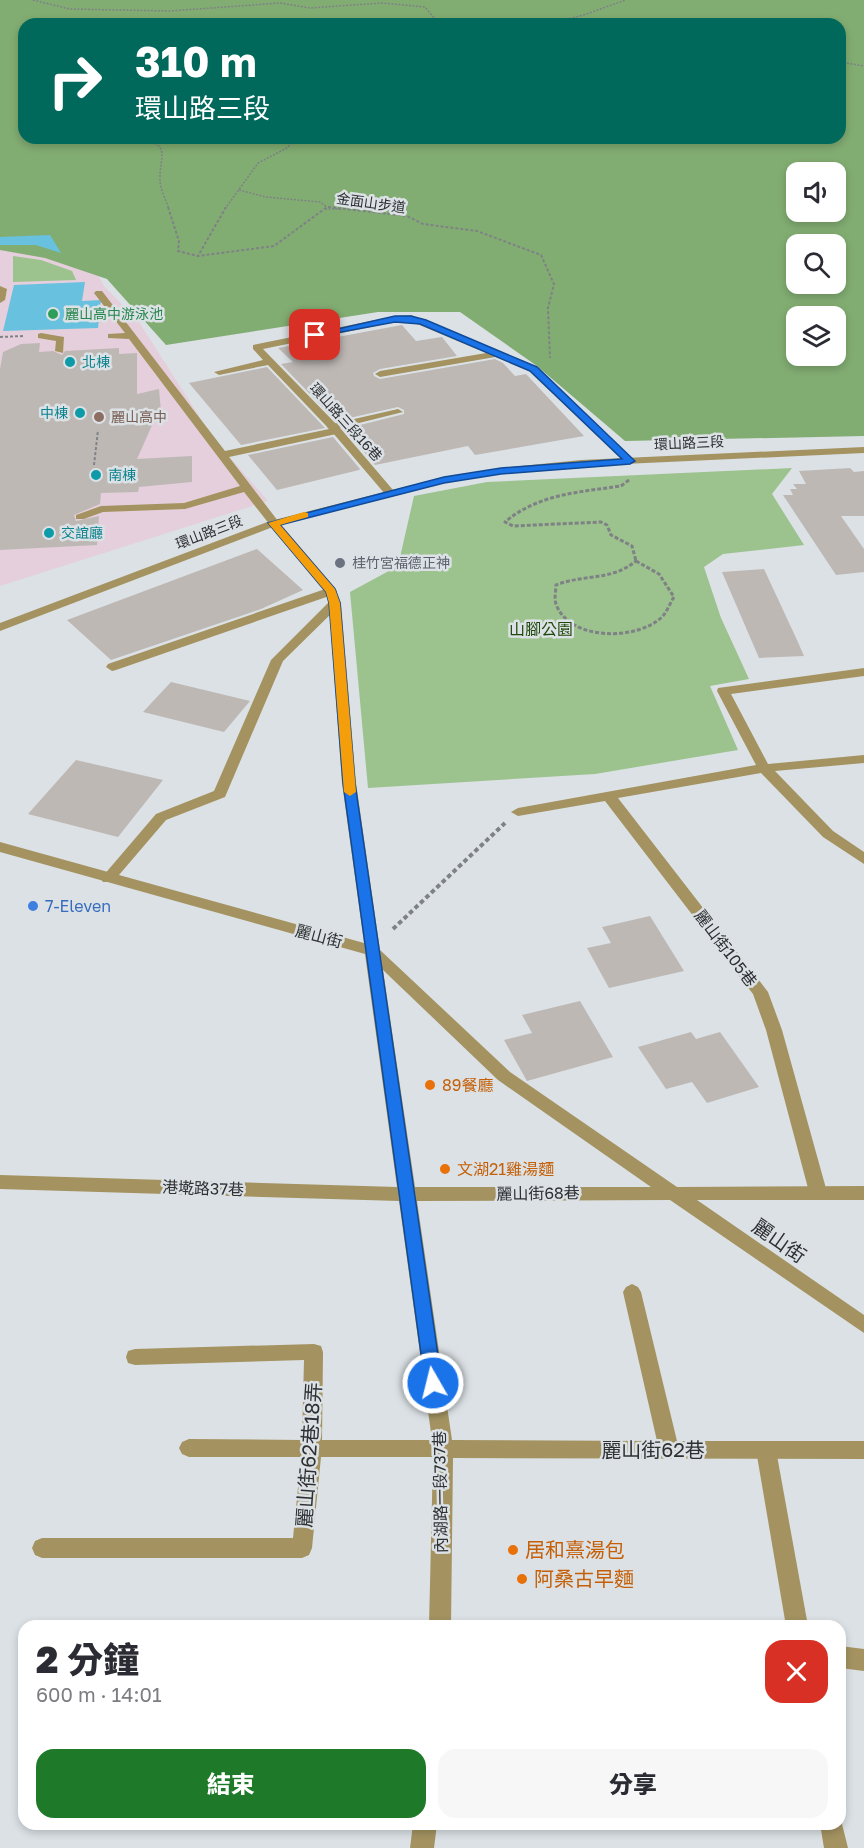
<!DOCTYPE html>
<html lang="zh-TW">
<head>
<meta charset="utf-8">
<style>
	body { margin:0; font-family:"Golos Text","Noto Sans TC",sans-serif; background:#f7f7f7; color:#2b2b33; height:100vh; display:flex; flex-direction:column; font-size:22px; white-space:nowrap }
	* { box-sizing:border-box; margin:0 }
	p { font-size:20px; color:#7c7c81 }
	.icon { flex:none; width:33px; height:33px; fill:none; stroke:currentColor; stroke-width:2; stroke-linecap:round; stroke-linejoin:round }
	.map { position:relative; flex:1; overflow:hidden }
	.side { position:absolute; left:18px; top:1620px; width:828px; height:210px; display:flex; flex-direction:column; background:#fff; border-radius:18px; box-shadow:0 3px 9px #0003 }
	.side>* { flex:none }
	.top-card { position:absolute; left:18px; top:18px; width:828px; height:126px; border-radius:18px; box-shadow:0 3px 9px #0003; background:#00695c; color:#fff; overflow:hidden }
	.buttons { position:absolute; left:786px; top:162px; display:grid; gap:12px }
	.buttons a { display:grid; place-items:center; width:60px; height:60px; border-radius:12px; background:#fff; box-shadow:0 3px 9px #0003; font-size:30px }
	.pin { position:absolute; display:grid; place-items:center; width:51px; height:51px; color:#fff; margin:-26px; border-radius:12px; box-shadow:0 3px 9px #0006 }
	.me { position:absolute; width:66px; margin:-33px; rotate:352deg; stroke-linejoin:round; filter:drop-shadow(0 0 4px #0008) }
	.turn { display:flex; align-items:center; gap:21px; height:126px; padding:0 18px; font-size:27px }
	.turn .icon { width:78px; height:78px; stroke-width:2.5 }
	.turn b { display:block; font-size:42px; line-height:51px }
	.round { display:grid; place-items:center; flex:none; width:63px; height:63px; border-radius:18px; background:#f7f7f7 }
	.head { display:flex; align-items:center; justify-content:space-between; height:102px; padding:0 18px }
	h1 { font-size:36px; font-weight:800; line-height:45px }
	.action { display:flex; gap:12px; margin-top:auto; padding:12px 18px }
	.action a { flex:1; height:69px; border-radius:18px; background:#1e7a29; color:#fff; font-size:24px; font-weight:800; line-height:69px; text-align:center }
	.action a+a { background:#f7f7f7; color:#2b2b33 }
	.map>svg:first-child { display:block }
	.education { fill:#e5cfdc }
	.green { fill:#9cc28e }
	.forest { fill:#82ad72; fill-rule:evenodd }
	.water { fill:#68c1de }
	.building { fill:#beb8b5 }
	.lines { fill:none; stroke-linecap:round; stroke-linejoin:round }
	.path-far3 { stroke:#7f8285; stroke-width:1.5; stroke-dasharray:2 1.5; stroke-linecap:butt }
	.path-far2 { stroke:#7f8285; stroke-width:2; stroke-dasharray:3 2; stroke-linecap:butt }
	.path-far1 { stroke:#7f8285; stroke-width:3; stroke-dasharray:4 2; stroke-linecap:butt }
	.path { stroke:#7f8285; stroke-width:4; stroke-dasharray:4.5 3; stroke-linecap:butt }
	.service { fill:#a49361; fill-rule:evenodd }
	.pedestrian { fill:#a49361; fill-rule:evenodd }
	.minor { fill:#a49361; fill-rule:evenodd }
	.tertiary { fill:#a49361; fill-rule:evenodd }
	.route { fill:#1a73e8; stroke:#114b97; stroke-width:1.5 }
	.slow { fill:#f59e0b }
	.leisure-dot { fill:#2e9e5b; stroke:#dbe1e5; stroke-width:2 }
	.culture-dot { fill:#0f9aa8; stroke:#dbe1e5; stroke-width:2 }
	.education-dot { fill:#8d6e63; stroke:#dbe1e5; stroke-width:2 }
	.worship-dot { fill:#6b7280; stroke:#dbe1e5; stroke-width:2 }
	.shop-dot { fill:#3f7fe0; stroke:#dbe1e5; stroke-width:2 }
	.food-dot { fill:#e8710a; stroke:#dbe1e5; stroke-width:2 }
	.labels { text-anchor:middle; stroke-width:5; stroke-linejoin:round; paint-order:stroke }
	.far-street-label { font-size:14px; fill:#2e3032; stroke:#dbe1e5 }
	.far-leisure-label { font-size:14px; fill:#27864d; stroke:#dbe1e5; text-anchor:start }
	.far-culture-label { font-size:14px; fill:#0d838f; stroke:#dbe1e5; text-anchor:start }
	.far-education-label { font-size:14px; fill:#785e54; stroke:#dbe1e5; text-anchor:start }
	.far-worship-label { font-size:14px; fill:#5b616d; stroke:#dbe1e5; text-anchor:start }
	.park-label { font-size:16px; fill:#1f4809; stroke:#dbe1e5 }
	.shop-label { font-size:16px; fill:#366cbe; stroke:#dbe1e5; text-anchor:start }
	.street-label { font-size:16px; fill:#2e3032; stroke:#dbe1e5 }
	.food-label { font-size:16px; fill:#c56008; stroke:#dbe1e5; text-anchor:start }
	.near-street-label { font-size:20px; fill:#2e3032; stroke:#dbe1e5 }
	.near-food-label { font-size:20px; fill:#c56008; stroke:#dbe1e5; text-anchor:start }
</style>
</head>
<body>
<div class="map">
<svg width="864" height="1848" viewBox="0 0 864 1848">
	<rect width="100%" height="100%" fill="#dbe1e5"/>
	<!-- education -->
	<path class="education" d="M0,236L78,237L104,286L139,322L213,438L268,501L0,586Z"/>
	<!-- green -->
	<g class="green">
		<path d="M13,256L41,260L72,271L76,280L13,282Z"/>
		<path d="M792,468L772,494L804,545L723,554L704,567L721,618L749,679L710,686L738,750L595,774L368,788L350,592L398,566L414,496L487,482Z"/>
	</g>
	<!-- forest -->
	<path class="forest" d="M0,0H864V436L625,441L537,366L460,312H378L166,345L107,279L45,258L0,250ZM24,24H840V138H24ZM796,172H836V212H796ZM796,244H836V284H796ZM796,316H836V356H796Z"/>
	<!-- water -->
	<g class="water">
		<path d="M50,235L61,253L36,245H0V237Z"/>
		<path d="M85,282L82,301L101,300L98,328L3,331L14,285Z"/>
	</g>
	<!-- building -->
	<g class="building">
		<path d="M402,325L416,341L442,337L457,356L380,369L373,373L374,376L380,379L495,359L503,363L515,376L526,374L584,436L475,455L468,446L375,465L344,429L404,414V410L398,407L336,421L281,364L293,362L278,348Z"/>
		<path d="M40,343L39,352L53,351L62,355L65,351L119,348V354L137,353V394L159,389L161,411L157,414L137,459L192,456V482L139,487L138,492L101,493L100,504L74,515L76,521L99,516L97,545L0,550V369L3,352L21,344Z"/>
		<path d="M267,367L325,428L241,445L189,383Z"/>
		<path d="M333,437L360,469L359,470L277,490L248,455Z"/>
		<path d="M850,468L854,472L864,471V516H841L864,549V572L836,575L783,495H793L790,489H797L793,484H806L799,471Z"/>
		<path d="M257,549L303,590L261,609L111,660L67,620Z"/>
		<path d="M764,569L797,640L804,656L759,658L722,572Z"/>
		<path d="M171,682L250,701L224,732L143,712Z"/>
		<path d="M76,760L163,780L118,837L28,814Z"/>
		<path d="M650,916L684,971L609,988L587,948L611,943L602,927Z"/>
		<path d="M580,1001L613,1057L527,1081L504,1040L532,1033L522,1015Z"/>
		<path d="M691,1032L696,1039L720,1032L759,1087L707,1103L692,1082L666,1089L638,1047Z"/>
	</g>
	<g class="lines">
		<!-- path-far3 -->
		<g class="path-far3">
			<path d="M33,0L70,9L170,11L280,3L310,8L382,3L425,7L439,24"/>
			<path d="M437,23C480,17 525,27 568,19C587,15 607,6 626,0"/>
			<path d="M840,62L864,66"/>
			<path d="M124,138H127"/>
			<path d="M138,138C173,145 159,155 160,180C160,189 166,200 169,209"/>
			<path d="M239,190L266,197L320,202L327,207"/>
			<path d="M225,209L258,163L287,148L296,138"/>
			<path d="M325,209H341"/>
		</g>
		<!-- path-far2 -->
		<g class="path-far2">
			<path d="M168,207L179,241L178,251L198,256"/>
			<path d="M226,207L198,256L274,246L327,207"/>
			<path d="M328,207L407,216L423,224L477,231L541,255L554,284L548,308L550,358"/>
			<path d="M0,337L23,336"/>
			<path d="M94,465L98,430"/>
		</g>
		<!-- path-far1 -->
		<g class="path-far1">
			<path d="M629,480L621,486C580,492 538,494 505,522L513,526L601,522L607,525L611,535L632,546L636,561"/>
			<path d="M636,561L659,574L674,597C670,603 667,612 662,617C637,641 569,641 556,604C554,599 556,590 556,585C584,574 612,581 636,561Z"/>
		</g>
		<!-- path -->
		<path class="path" d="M393,929L505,823"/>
		<!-- service -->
		<g class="service">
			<path d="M96,291H102L225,451L329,429L327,427L328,425L398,409L403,412L339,428L342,431L341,433L229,457L278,521V525H270L244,492L185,509L103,512L84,519H76V515L101,506L184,503L240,486L129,339L108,338V334L125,333L94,293Z"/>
			<path d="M498,351L503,354L501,356L380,377L375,374L380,371Z"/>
			<path d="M331,587L337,591L335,594L116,670L112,671L106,667L108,664Z"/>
			<path d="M335,599L341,603L339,606L283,661L225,797L166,820L113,882H103L101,879L103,876L156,814L214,791L271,660L331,600Z"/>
			<path d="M864,668V676L731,694L768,764L864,755V763L775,771L833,831L864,852V864L823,837L761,773L618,798L768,992L782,1030L827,1192L824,1197L818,1199L812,1197L809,1192L766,1030L753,994L605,801L518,816L511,812L518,808L756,765L717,691L718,688Z"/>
			<path d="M766,1441L773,1444L776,1450L808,1626H786L756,1450L759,1444Z"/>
			<path d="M840,1646L864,1649V1671L840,1668Z"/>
			<path d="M840,1816L848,1848H824L820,1824H840Z"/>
		</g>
		<!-- pedestrian -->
		<g class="pedestrian">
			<path d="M0,286L7,289L5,300L0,303Z"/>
			<path d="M41,333L64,337L63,353L55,351L56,341L38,338V334Z"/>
		</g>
		<!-- minor -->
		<g class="minor">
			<path d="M411,315L537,367L635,461L626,463L529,371L410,321L395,322L263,349L341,429L393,490V494H385L333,433L268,365L219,375L214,372L263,360L253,349V345L395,316Z"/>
			<path d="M274,520L278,521L335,588L341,603L356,783L380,950L510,1072L677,1187L864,1186V1200H697L864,1315V1333L670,1200L417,1201L452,1440L657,1441L623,1292L626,1287L632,1284L638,1287L641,1292L677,1441H864V1459L453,1458L451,1626H429L433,1457H321L312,1548L309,1555L302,1558H42L35,1555L32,1548L35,1541L42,1538H293L301,1457H189L182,1454L179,1448L182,1442L189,1439L302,1440L304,1360L135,1365L128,1363L126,1357L128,1351L135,1349L314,1344L321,1346L323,1352L322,1440H432L399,1201L0,1189V1175L397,1187L365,954L0,852V842L364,943L342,783L329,603L325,592L268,523ZM383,970L498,1080L651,1187H415Z"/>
			<path d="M413,1824H437L434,1848H410Z"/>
		</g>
		<!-- tertiary -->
		<path class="tertiary" d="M864,447V453L581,466L501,474L444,483L278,525L0,631V623L270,521L444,477L501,468L581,460Z"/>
	</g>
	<!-- route -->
	<path class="route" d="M395,316H411L426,320L537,367L635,461L630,464L501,474L444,483L280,525L335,589L340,603L355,783L442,1383L440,1388L433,1390L427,1388L425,1383L343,783L329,603L326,592L268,523L444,477L501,468L622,459L530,371L420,324L395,322L315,337L311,335Z"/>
	<!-- slow -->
	<path class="slow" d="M304,512L308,513V517L280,525L335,589L340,603L356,792L350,796L344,792L329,603L326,592L268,523Z"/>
	<!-- markers -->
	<circle class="leisure-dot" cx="53" cy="314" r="6"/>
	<g class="culture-dot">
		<circle cx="70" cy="362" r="6"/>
		<circle cx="80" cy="413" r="6"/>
		<circle cx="96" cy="475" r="6"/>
		<circle cx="49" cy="533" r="6"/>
	</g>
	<circle class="education-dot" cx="99" cy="417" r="6"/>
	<circle class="worship-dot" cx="340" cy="563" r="6"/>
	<circle class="shop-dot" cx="33" cy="906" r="6"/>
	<g class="food-dot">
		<circle cx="430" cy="1085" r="6"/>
		<circle cx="445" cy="1169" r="6"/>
		<circle cx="513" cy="1550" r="6"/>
		<circle cx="522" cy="1579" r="6"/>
	</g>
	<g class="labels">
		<!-- far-street labels -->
		<g class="far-street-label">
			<text transform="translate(371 203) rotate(8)" y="5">金面山步道</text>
			<text transform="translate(346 422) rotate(48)" y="5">環山路三段16巷</text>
			<text transform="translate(689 443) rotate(-3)" y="5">環山路三段</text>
			<text transform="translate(209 532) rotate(-21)" y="5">環山路三段</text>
		</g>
		<!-- far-leisure labels -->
		<g class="far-leisure-label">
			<text x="65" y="319">麗山高中游泳池</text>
		</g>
		<!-- far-culture labels -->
		<g class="far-culture-label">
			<text x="82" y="367">北棟</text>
			<text x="68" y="418" text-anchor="end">中棟</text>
			<text x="108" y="480">南棟</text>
			<text x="61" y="538">交誼廳</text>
		</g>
		<!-- far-education labels -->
		<g class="far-education-label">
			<text x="111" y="422">麗山高中</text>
		</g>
		<!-- far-worship labels -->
		<g class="far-worship-label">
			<text x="352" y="568">桂竹宮福德正神</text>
		</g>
		<!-- park labels -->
		<g class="park-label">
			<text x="541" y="635">山腳公園</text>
		</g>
		<!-- shop labels -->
		<g class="shop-label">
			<text x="45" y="912">7-Eleven</text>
		</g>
		<!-- street labels -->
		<g class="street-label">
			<text transform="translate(319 936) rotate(15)" y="6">麗山街</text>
			<text transform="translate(726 948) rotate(53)" y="6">麗山街105巷</text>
			<text transform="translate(203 1188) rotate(2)" y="6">港墘路37巷</text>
			<text transform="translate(538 1193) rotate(-1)" y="6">麗山街68巷</text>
			<text transform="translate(440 1492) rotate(-91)" y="6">內湖路一段737巷</text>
		</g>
		<!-- food labels -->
		<g class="food-label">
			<text x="442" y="1091">89餐廳</text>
			<text x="457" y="1175">文湖21雞湯麵</text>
		</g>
		<!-- near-street labels -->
		<g class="near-street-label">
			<text transform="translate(779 1241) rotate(35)" y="7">麗山街</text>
			<text x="653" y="1457">麗山街62巷</text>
			<text transform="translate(309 1455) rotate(-86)" y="7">麗山街62巷18弄</text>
		</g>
		<!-- near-food labels -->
		<g class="near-food-label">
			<text x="525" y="1557">居和熹湯包</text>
			<text x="534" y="1586">阿桑古早麵</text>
		</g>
	</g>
</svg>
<div class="buttons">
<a><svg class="icon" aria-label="sound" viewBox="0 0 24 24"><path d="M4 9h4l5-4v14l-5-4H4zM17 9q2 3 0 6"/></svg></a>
<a><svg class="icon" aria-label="search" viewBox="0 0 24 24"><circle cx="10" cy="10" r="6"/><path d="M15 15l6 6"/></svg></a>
<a><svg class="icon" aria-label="layers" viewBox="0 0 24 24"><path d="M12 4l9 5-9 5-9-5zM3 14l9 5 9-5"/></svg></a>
</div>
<div class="pin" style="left:315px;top:335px;background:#d93025"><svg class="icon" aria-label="arrive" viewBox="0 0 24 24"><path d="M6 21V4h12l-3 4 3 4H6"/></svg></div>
<svg class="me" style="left:433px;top:1383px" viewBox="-20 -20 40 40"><circle r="17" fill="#1a73e8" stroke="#fff" stroke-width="3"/><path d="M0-11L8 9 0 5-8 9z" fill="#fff"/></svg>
<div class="top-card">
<div class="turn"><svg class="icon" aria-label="right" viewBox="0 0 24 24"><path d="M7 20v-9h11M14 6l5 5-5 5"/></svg><div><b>310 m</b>環山路三段</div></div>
</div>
<section class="side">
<div class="head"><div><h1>2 分鐘</h1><p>600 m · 14:01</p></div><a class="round" style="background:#d93025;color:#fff"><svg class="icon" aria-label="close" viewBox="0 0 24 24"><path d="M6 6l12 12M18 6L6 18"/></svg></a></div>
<div class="action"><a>結束</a><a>分享</a></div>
</section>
</div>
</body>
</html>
